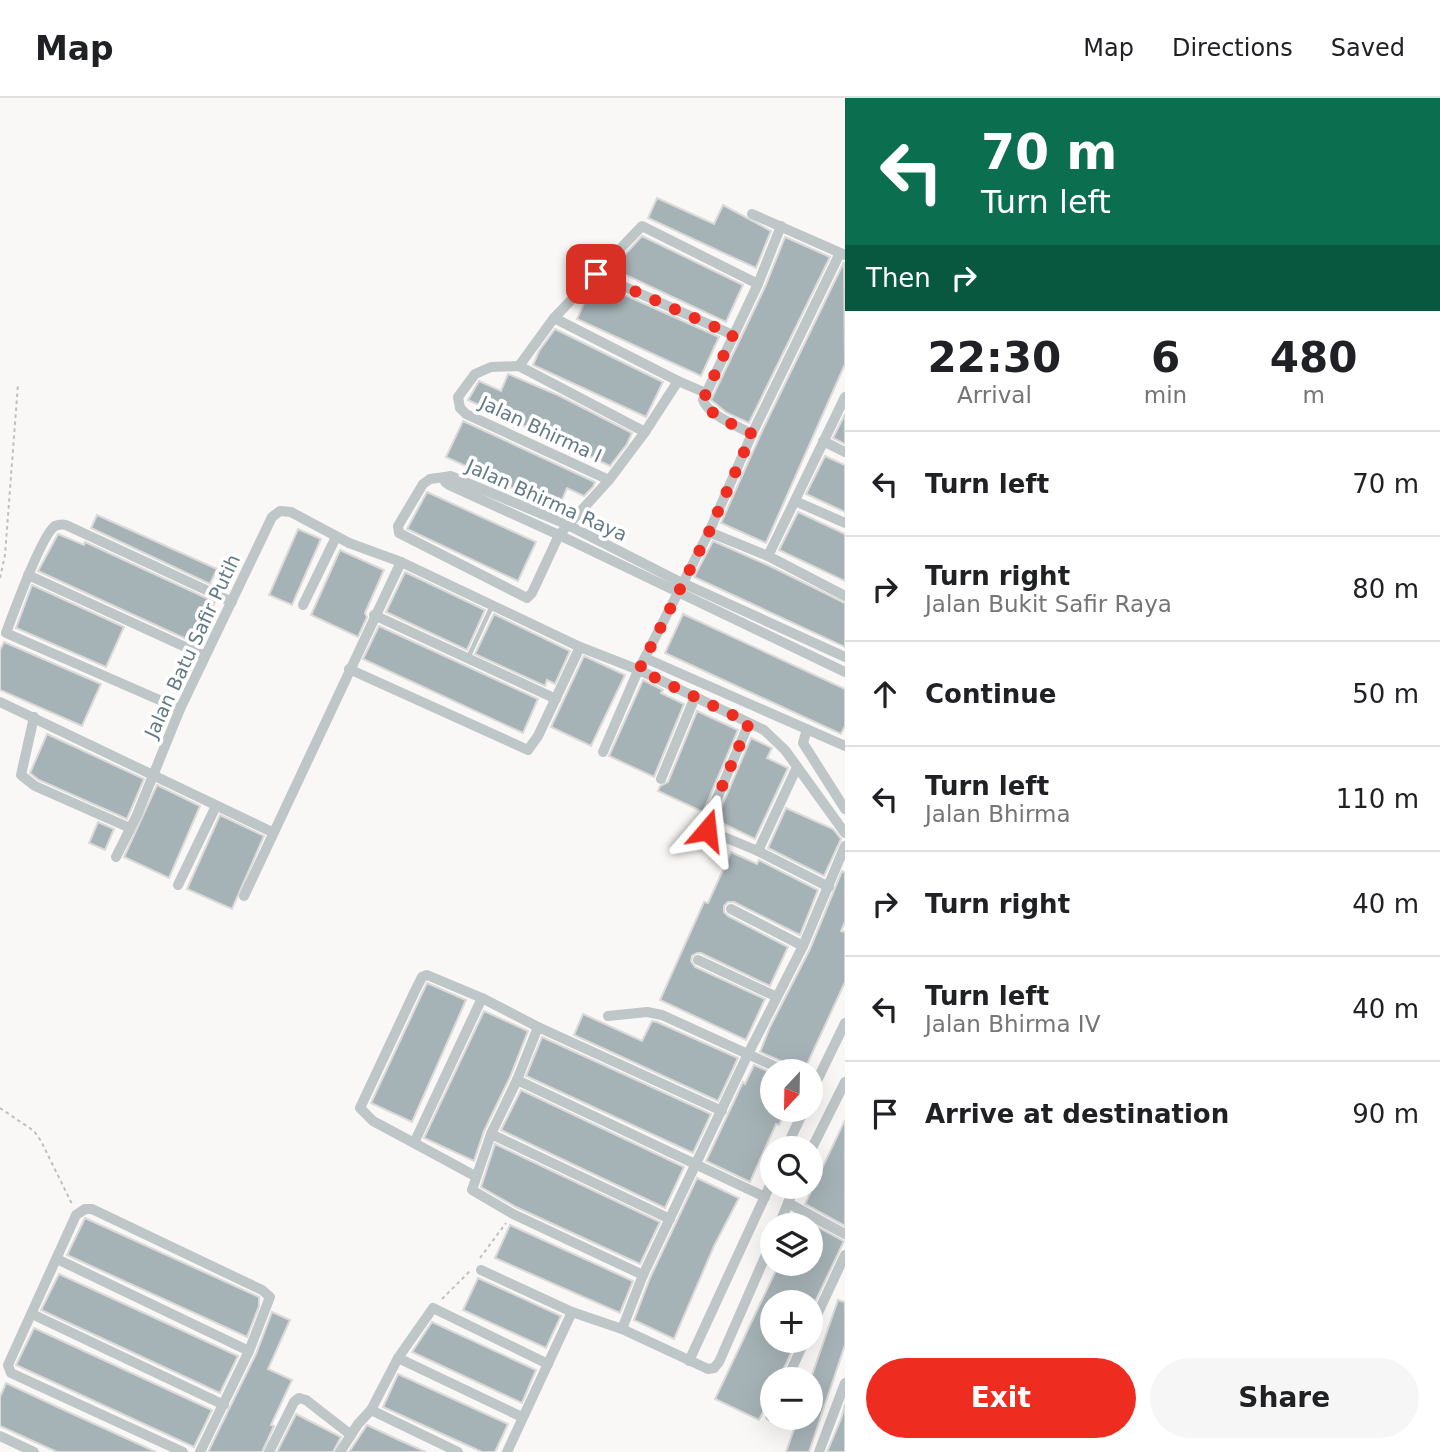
<!DOCTYPE html>
<html lang="en">
<head>
<meta charset="utf-8">
<style>
	body { margin:0; font-family:"DejaVu Sans",sans-serif; background:#f6f6f6; color:#202124; height:100vh; display:flex; flex-direction:column; font-size:26px; white-space:nowrap }
	* { box-sizing:border-box; margin:0 }
	p { font-size:23px; color:#757577 }
	.icon { flex:none; width:38px; height:38px; fill:none; stroke:currentColor; stroke-width:2; stroke-linecap:round; stroke-linejoin:round }
	.map { position:relative; flex:1; overflow:hidden }
	.drawer { display:flex; flex-direction:column; background:#fff; width:595px }
	.drawer>* { flex:none }
	.hud { background:#0b6e4f; color:#fff; overflow:hidden }
	.needle { width:46px; rotate:202deg }
	.tools { position:absolute; left:760px; top:961px; display:grid; gap:14px }
	.tools a { display:grid; place-items:center; width:63px; height:63px; border-radius:50%; background:#fff; box-shadow:0 7px 28px #0002; font-size:35px }
	.pin { position:absolute; display:grid; place-items:center; width:60px; height:60px; color:#fff; margin:-30px; border-radius:14px; box-shadow:0 4px 10px #0006 }
	.me { position:absolute; width:77px; margin:-38px; rotate:17deg; stroke-linejoin:round; filter:drop-shadow(0 0 5px #0008) }
	.turn { display:flex; align-items:center; gap:24px; height:147px; padding:0 21px; font-size:32px }
	.turn .icon { width:91px; height:91px; stroke-width:2.5 }
	.turn b { display:block; font-size:49px; line-height:60px }
	.then { display:flex; align-items:center; height:66px; padding:0 21px; background:#0003; gap:14px; font-size:26px }
	.eta { display:flex; justify-content:space-evenly; align-items:center; height:119px; text-align:center }
	.eta b { font-size:42px; font-weight:600; line-height:49px }
	.cta { display:flex; gap:14px; margin-top:auto; padding:14px 21px }
	.cta a { flex:1; height:80px; border-radius:42px; background:#ef2c20; color:#fff; font-size:28px; font-weight:600; line-height:80px; text-align:center }
	.cta a+a { background:#f6f6f6; color:#202124 }
	ul { padding:0; list-style:none }
	li { display:flex; align-items:center; gap:21px; height:105px; padding:0 21px; border-top:2px solid #e0e0e0 }
	li div { flex:1 }
	li b { display:block; font-size:26px }
	li em { font-style:normal }
	header { display:flex; align-items:center; gap:42px; box-sizing:border-box; height:98px; padding:0 35px; background:#fff; border-bottom:2px solid #e0e0e0 }
	header strong { font-size:33px }
	nav { display:flex; gap:38px; margin-inline-start:auto; font-size:24px }
	main { display:flex; flex:1; min-height:0 }
	.map>svg:first-child { display:block }
	.building { fill:#a6b3b6; stroke:#dbdad8; stroke-width:2 }
	.lines { fill:none; stroke-linecap:round; stroke-linejoin:round }
	.path { stroke:#bbc0c2; stroke-width:2; stroke-dasharray:3.5 3.5; stroke-linecap:butt }
	.lane { stroke:#bfc6c8; stroke-width:4.5 }
	.street { stroke:#bfc6c8; stroke-width:10 }
	.route { stroke:#ef2c20; stroke-width:12; stroke-dasharray:0 21.6 }
	.labels { text-anchor:middle; stroke-width:7; stroke-linejoin:round; paint-order:stroke }
	.street-label { font-size:19px; fill:#627a83; stroke:#fff }
</style>
</head>
<body>
<header>
<strong>Map</strong>
<nav><a>Map</a><a>Directions</a><a>Saved</a></nav>
</header>
<main>
<div class="map">
<svg width="845" height="1354" viewBox="0 0 845 1354">
	<rect width="100%" height="100%" fill="#f9f8f6"/>
	<!-- building -->
	<g class="building">
		<path d="M657,100L714,126L723,107L771,133L756,170L648,120Z"/>
		<path d="M642,138L743,187L726,224L615,172L619,163Z"/>
		<path d="M785,139L830,159L749,325L727,315L711,302L765,189Z"/>
		<path d="M844,164L845,266L766,445L721,425L763,331Z"/>
		<path d="M598,185L719,239L701,278L577,221L589,194Z"/>
		<path d="M555,231L663,284L646,319L533,267L539,253Z"/>
		<path d="M508,276L560,298L632,335L627,346L610,368L468,302L479,283L501,293Z"/>
		<path d="M845,316V346L833,340Z"/>
		<path d="M463,323L595,384L593,389L584,398L567,390L558,411L446,359Z"/>
		<path d="M825,358L845,367V414L806,396Z"/>
		<path d="M427,394L536,444L518,483L407,431Z"/>
		<path d="M798,414L845,436V483L779,452Z"/>
		<path d="M97,417L217,471L210,486L91,430Z"/>
		<path d="M298,431L321,441L292,507L269,497Z"/>
		<path d="M58,436L84,447L85,444L215,504L197,546L38,473Z"/>
		<path d="M713,443L772,469L845,505V549L694,479Z"/>
		<path d="M340,452L384,472L365,515L367,519L358,539L311,517Z"/>
		<path d="M405,474L485,512L467,552L386,514Z"/>
		<path d="M32,487L124,529L106,569L16,530Z"/>
		<path d="M494,516L570,553L555,586L547,582L545,588L475,556Z"/>
		<path d="M683,516L845,591V628L841,636L665,555Z"/>
		<path d="M379,528L538,601L523,635L363,561Z"/>
		<path d="M4,544L101,586L82,628L0,592V552Z"/>
		<path d="M584,558L625,577L591,648L551,629Z"/>
		<path d="M643,582L663,592L661,595L684,606L654,679L609,658Z"/>
		<path d="M697,613L738,632L703,714L658,693L660,688L668,684Z"/>
		<path d="M47,636L144,681L127,721L39,682L30,675Z"/>
		<path d="M751,640L772,650L767,660L788,670L755,741L716,722Z"/>
		<path d="M157,687L200,708L169,780L124,759Z"/>
		<path d="M786,710L833,731L841,741L824,778L768,750Z"/>
		<path d="M220,717L264,738L232,811L187,791Z"/>
		<path d="M98,724L114,731L105,752L89,745Z"/>
		<path d="M731,754L757,766L759,762L818,792L800,837L734,804H728L724,808V814L728,818L788,849L770,888L701,855H697L692,858L691,863L695,869L765,901L746,942L660,902L704,804L708,805Z"/>
		<path d="M842,773L845,775V824L841,833L845,834V884L804,973H792L788,966L760,954L770,929L810,851Z"/>
		<path d="M427,885L466,902L412,1024L371,1005Z"/>
		<path d="M484,913L528,933L510,979L484,1033L474,1063L424,1040Z"/>
		<path d="M583,916L642,943L652,923L657,924L738,960L718,1003L574,937Z"/>
		<path d="M542,939L711,1016L693,1055L526,978Z"/>
		<path d="M754,967L772,975V1012H786L779,1027L776,1026L750,1084L706,1063L743,984L745,986Z"/>
		<path d="M521,992L684,1069L665,1110L501,1032Z"/>
		<path d="M845,1022V1128L805,1106Z"/>
		<path d="M495,1046L660,1124L640,1166L516,1109L481,1089Z"/>
		<path d="M697,1080L739,1100L714,1148L674,1241L634,1222L650,1180Z"/>
		<path d="M85,1120L259,1199V1208L247,1239L67,1157Z"/>
		<path d="M801,1120L844,1143L815,1204H772V1242H797L779,1281H772V1296L759,1322L715,1301L779,1166H810V1127H798Z"/>
		<path d="M510,1127L633,1183L620,1215L495,1160Z"/>
		<path d="M59,1176L238,1258L220,1295L41,1212Z"/>
		<path d="M478,1180L561,1218L546,1250L463,1212Z"/>
		<path d="M838,1202L845,1204V1247L809,1354H786L798,1320H810V1283Z"/>
		<path d="M272,1214L290,1222L268,1271L292,1282L271,1327L274,1328L262,1354H208L256,1256Z"/>
		<path d="M432,1224L536,1272L522,1305L412,1254Z"/>
		<path d="M34,1230L212,1312L194,1349L16,1267Z"/>
		<path d="M398,1276L508,1326L495,1354H482L383,1309Z"/>
		<path d="M6,1285L64,1312L156,1354H57L35,1344L0,1328V1299Z"/>
		<path d="M845,1306V1354H827L841,1321Z"/>
		<path d="M296,1316L341,1339L333,1354H277Z"/>
		<path d="M367,1327L399,1342L426,1354H349Z"/>
	</g>
	<g class="lines">
		<!-- path -->
		<g class="path">
			<path d="M0,480L5,457L18,286"/>
			<path d="M0,1010L34,1033L41,1043L72,1106"/>
			<path d="M480,1160L506,1125"/>
			<path d="M442,1201L470,1173"/>
		</g>
		<!-- lane -->
		<path class="lane" d="M468,560L492,508"/>
		<!-- street -->
		<g class="street">
			<path d="M752,116L845,157"/>
			<path d="M596,176L733,237"/>
			<path d="M554,220L678,283L706,295"/>
			<path d="M519,268L554,220L642,128L758,186"/>
			<path d="M752,336C738,328 709,318 703,302L758,186L781,128"/>
			<path d="M823,343L845,354"/>
			<path d="M445,379L430,381L423,386L398,428L399,435L527,500L532,495L559,437L609,382L645,334L678,283"/>
			<path d="M609,382L466,316L460,310L458,299L475,276L491,269L519,268L645,334"/>
			<path d="M795,403L845,425"/>
			<path d="M709,434L768,458L845,498"/>
			<path d="M768,458L845,299"/>
			<path d="M28,477L205,558"/>
			<path d="M303,507L336,439"/>
			<path d="M374,517L556,601"/>
			<path d="M845,559L676,482L568,427L451,378L445,379V384L449,387L559,437L845,574"/>
			<path d="M645,560L845,648"/>
			<path d="M349,571L528,652L538,638L580,549"/>
			<path d="M0,604L272,734"/>
			<path d="M180,611L6,535C13,516 42,436 55,428C60,426 62,426 66,427L232,504"/>
			<path d="M34,619L21,677L35,688L130,730"/>
			<path d="M749,625L707,724V732L758,753L829,789"/>
			<path d="M807,631L803,645L845,711"/>
			<path d="M603,654L637,575L709,434L752,336L840,155"/>
			<path d="M661,681L695,599"/>
			<path d="M758,753L797,669"/>
			<path d="M116,759L137,717L180,611L272,419L280,413L291,414L349,445L401,464L580,549L639,572L764,632L785,652L845,735"/>
			<path d="M178,787L216,708"/>
			<path d="M244,798L401,464"/>
			<path d="M731,811L803,848"/>
			<path d="M698,862L777,899"/>
			<path d="M608,918L647,914L662,917L785,973"/>
			<path d="M538,929L517,982L491,1036L472,1092L513,1116L643,1177"/>
			<path d="M517,982L765,1099"/>
			<path d="M810,997L845,925"/>
			<path d="M491,1036L670,1121"/>
			<path d="M414,1045L373,1023L360,1010L414,895L422,879L427,877L482,900L538,929L722,1013"/>
			<path d="M786,1050L804,1012"/>
			<path d="M810,1054L845,984"/>
			<path d="M475,1078L414,1045L482,900"/>
			<path d="M788,1105L845,1136"/>
			<path d="M779,1127L795,1088"/>
			<path d="M57,1161L249,1253"/>
			<path d="M481,1172L572,1214L622,1231L708,1271L714,1270L719,1264L772,1143"/>
			<path d="M32,1216L224,1307"/>
			<path d="M622,1231L643,1177L748,956L803,848L845,748"/>
			<path d="M810,1232L845,1157"/>
			<path d="M398,1260L522,1319"/>
			<path d="M689,1263L772,1083"/>
			<path d="M787,1281L805,1242"/>
			<path d="M371,1312L458,1354"/>
			<path d="M770,1318L772,1314"/>
			<path d="M0,1338L34,1354"/>
			<path d="M183,1354L11,1275L8,1267L76,1117L85,1111H92L262,1192L270,1199L249,1253L200,1354"/>
			<path d="M269,1354L294,1304L299,1300L306,1302L351,1337"/>
			<path d="M340,1354L358,1326L371,1312L398,1260L433,1210L548,1266"/>
			<path d="M507,1354L572,1214"/>
			<path d="M819,1354L845,1285"/>
		</g>
	</g>
	<g class="lines">
		<!-- route -->
		<path class="route" d="M596,176L733,237L703,302C709,318 737,328 752,336L709,434L639,572L749,625L707,724V732"/>
	</g>
	<g class="labels">
		<!-- street labels -->
		<g class="street-label">
			<text transform="translate(541 331) rotate(25)" y="7">Jalan Bhirma I</text>
			<text transform="translate(547 402) rotate(24)" y="7">Jalan Bhirma Raya</text>
			<text transform="translate(192 548) rotate(-65)" y="7">Jalan Batu Safir Putih</text>
		</g>
	</g>
</svg>
<div class="tools">
<a><svg class="needle" viewBox="-14 -14 28 28"><path d="M0-13l5 13h-10z" fill="#e53935"/><path d="M0 13l5-13h-10z" fill="#757577"/></svg></a>
<a><svg class="icon" aria-label="search" viewBox="0 0 24 24"><circle cx="10" cy="10" r="6"/><path d="M15 15l6 6"/></svg></a>
<a><svg class="icon" aria-label="layers" viewBox="0 0 24 24"><path d="M12 4l9 5-9 5-9-5zM3 14l9 5 9-5"/></svg></a>
<a>+</a>
<a>−</a>
</div>
<div class="pin" style="left:596px;top:176px;background:#d93025"><svg class="icon" aria-label="arrive" viewBox="0 0 24 24"><path d="M6 21V4h12l-3 4 3 4H6"/></svg></div>
<svg class="me" style="left:707px;top:732px" viewBox="-20 -20 40 40"><path d="M0-17L14 15 0 8-14 15z" fill="#ef2c20" stroke="#fff" stroke-width="4"/></svg>
</div>
<section class="drawer">
<div class="hud">
<div class="turn"><svg class="icon" aria-label="left" viewBox="0 0 24 24"><path d="M17 20v-9H6M10 6l-5 5 5 5"/></svg><div><b>70 m</b>Turn left</div></div>
<div class="then">Then<svg class="icon" aria-label="right" viewBox="0 0 24 24"><path d="M7 20v-9h11M14 6l5 5-5 5"/></svg></div>
</div>
<div class="eta">
<div><b>22:30</b><p>Arrival</p></div>
<div><b>6</b><p>min</p></div>
<div><b>480</b><p>m</p></div>
</div>
<ul>
<li><svg class="icon" aria-label="left" viewBox="0 0 24 24"><path d="M17 20v-9H6M10 6l-5 5 5 5"/></svg><div><b>Turn left</b></div><em>70 m</em></li>
<li><svg class="icon" aria-label="right" viewBox="0 0 24 24"><path d="M7 20v-9h11M14 6l5 5-5 5"/></svg><div><b>Turn right</b><p>Jalan Bukit Safir Raya</p></div><em>80 m</em></li>
<li><svg class="icon" aria-label="ahead" viewBox="0 0 24 24"><path d="M12 20V5M6 11l6-6 6 6"/></svg><div><b>Continue</b></div><em>50 m</em></li>
<li><svg class="icon" aria-label="left" viewBox="0 0 24 24"><path d="M17 20v-9H6M10 6l-5 5 5 5"/></svg><div><b>Turn left</b><p>Jalan Bhirma</p></div><em>110 m</em></li>
<li><svg class="icon" aria-label="right" viewBox="0 0 24 24"><path d="M7 20v-9h11M14 6l5 5-5 5"/></svg><div><b>Turn right</b></div><em>40 m</em></li>
<li><svg class="icon" aria-label="left" viewBox="0 0 24 24"><path d="M17 20v-9H6M10 6l-5 5 5 5"/></svg><div><b>Turn left</b><p>Jalan Bhirma IV</p></div><em>40 m</em></li>
<li><svg class="icon" aria-label="arrive" viewBox="0 0 24 24"><path d="M6 21V4h12l-3 4 3 4H6"/></svg><div><b>Arrive at destination</b></div><em>90 m</em></li>
</ul>
<div class="cta"><a>Exit</a><a>Share</a></div>
</section>
</main>
</body>
</html>
